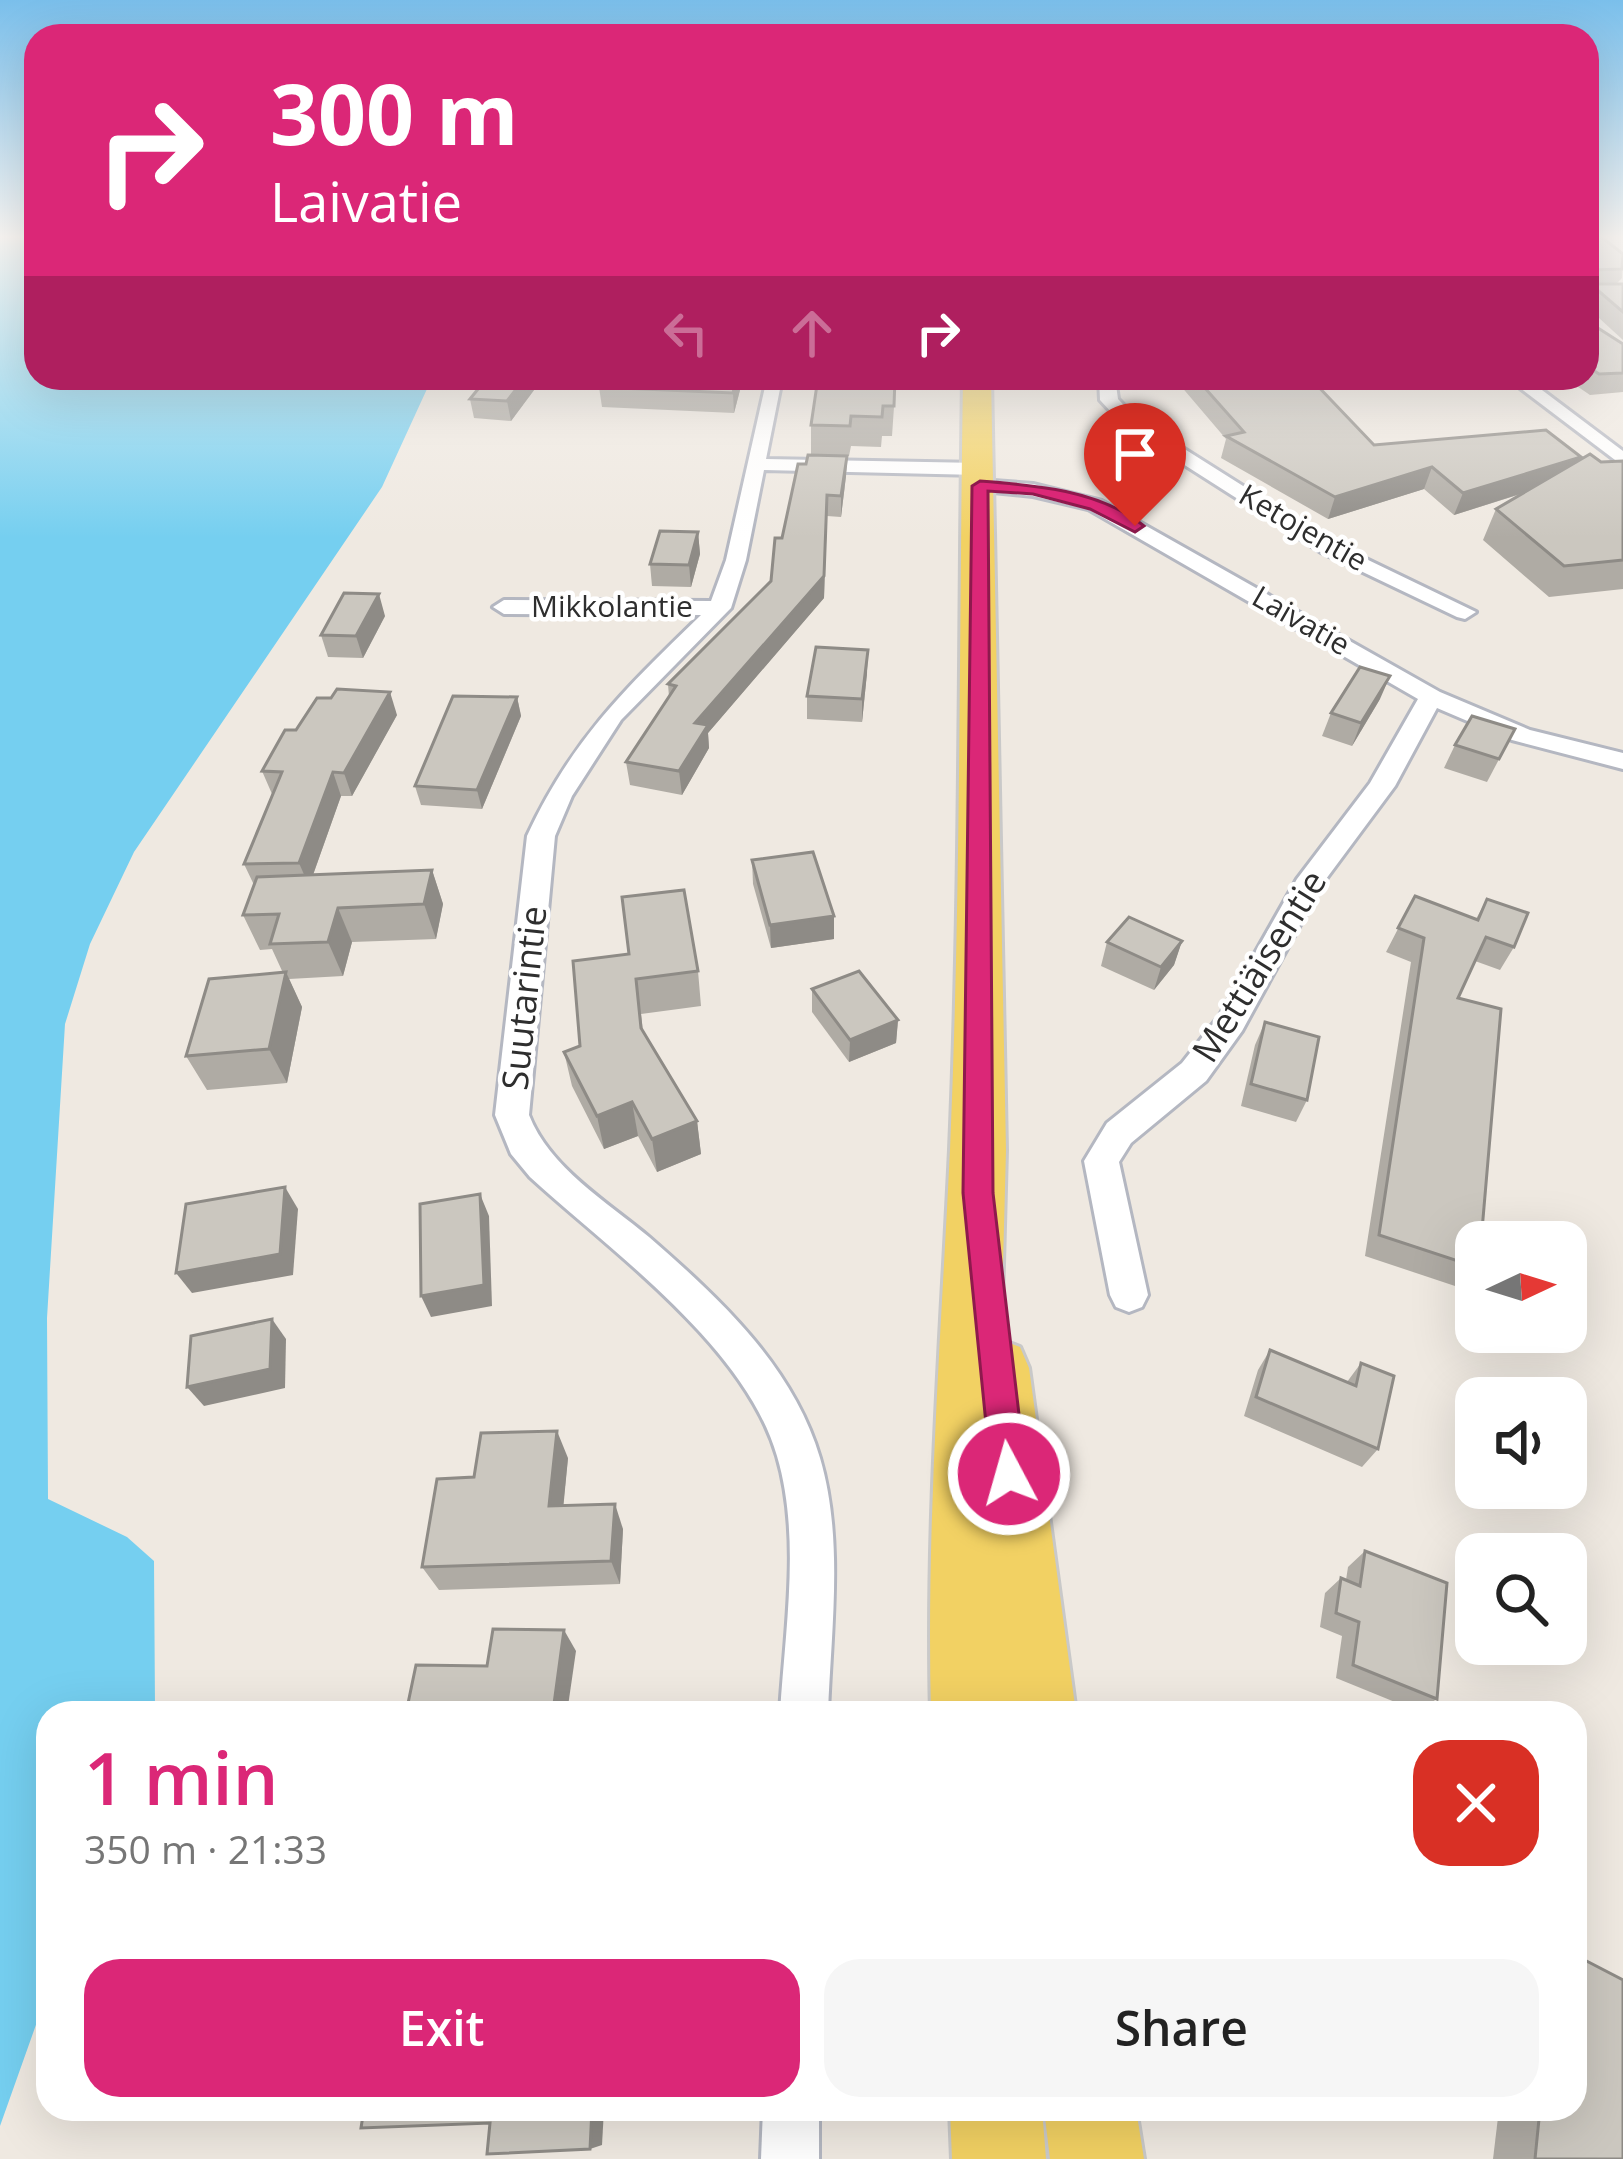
<!DOCTYPE html>
<html lang="en">
<head>
<meta charset="utf-8">
<style>
	body { margin:0; font-family:"Open Sans",sans-serif; background:#f6f6f6; color:#222; height:100vh; display:flex; flex-direction:column; font-size:45px; white-space:nowrap }
	* { box-sizing:border-box; margin:0 }
	p { font-size:39px; color:#767676 }
	.icon { flex:none; width:66px; height:66px; fill:none; stroke:currentColor; stroke-width:2; stroke-linecap:round; stroke-linejoin:round }
	.map { position:relative; flex:1; overflow:hidden }
	.side { position:absolute; left:36px; top:1701px; width:1551px; height:420px; display:flex; flex-direction:column; background:#fff; border-radius:36px; box-shadow:0 12px 48px #0002 }
	.side>* { flex:none }
	.banner { position:absolute; left:24px; top:24px; width:1575px; height:366px; border-radius:36px; box-shadow:0 12px 48px #0002; background:#db2777; color:#fff; overflow:hidden }
	.needle { width:78px; rotate:86deg }
	.fabs { position:absolute; left:1455px; top:1221px; display:grid; gap:24px }
	.fabs a { display:grid; place-items:center; width:132px; height:132px; border-radius:24px; background:#fff; box-shadow:0 12px 48px #0002; font-size:60px }
	.pin { position:absolute; display:grid; place-items:center; width:102px; height:102px; color:#fff; margin:-123px -51px; border-radius:50% 50% 50% 0; rotate:-45deg; box-shadow:0 0 12px #0007 }
	.pin .icon { rotate:45deg }
	.me { position:absolute; width:132px; margin:-66px; rotate:354deg; stroke-linejoin:round; filter:drop-shadow(0 0 9px #0008) }
	.turn { display:flex; align-items:center; gap:42px; height:252px; padding:0 48px; font-size:54px }
	.turn .icon { width:156px; height:156px; stroke-width:2.5 }
	.turn b { display:block; font-size:84px; line-height:102px }
	.lanes { display:flex; align-items:center; height:114px; padding:0 48px; background:#0003; justify-content:center; gap:60px; direction:ltr }
	.lanes .off { opacity:.35 }
	.round { display:grid; place-items:center; flex:none; width:126px; height:126px; border-radius:36px; background:#f6f6f6 }
	.overview { display:flex; align-items:center; justify-content:space-between; height:204px; padding:0 48px }
	h1 { font-size:72px; font-weight:600; line-height:90px; color:#db2777 }
	.action { display:flex; gap:24px; margin-top:auto; padding:24px 48px }
	.action a { flex:1; height:138px; border-radius:36px; background:#db2777; color:#fff; font-size:48px; font-weight:600; line-height:138px; text-align:center }
	.action a+a { background:#f6f6f6; color:#222 }
	.map>svg:first-child { display:block }
	.water { fill:#75cff0 }
	.lines { fill:none; stroke-linecap:round; stroke-linejoin:round }
	.street-casing { stroke:#b4b7c1; stroke-width:6 }
	.primary-casing { stroke:#c9c9c9; stroke-width:6 }
	.street { fill:#fff; fill-rule:evenodd }
	.primary { fill:#f2d163; fill-rule:evenodd }
	.wall { fill:#afaba4 }
	.shaded-wall { fill:#8e8b86 }
	.building { fill:#cbc7bf; stroke:#8e8b86; stroke-width:3 }
	.route { fill:#db2777; stroke:#8e194d; stroke-width:3 }
	.labels { text-anchor:middle; stroke-width:9; stroke-linejoin:round; paint-order:stroke }
	.far-street-label { font-size:30px; fill:#2e2e2e; stroke:#fff }
	.street-label { font-size:36px; fill:#2e2e2e; stroke:#fff }
</style>
</head>
<body>
<div class="map">
<svg width="1623" height="2159" viewBox="0 0 1623 2159">
	<rect width="100%" height="100%" fill="#efe9e1"/>
	<!-- water -->
	<path class="water" d="M0,235H36V378H432L382,487L134,852L90,944L65,1024L47,1318L48,1499L127,1537L154,1561L155,1708L154,1713H48V1991L0,2126Z"/>
	<g class="lines">
		<defs>
			<g id="street">
				<path d="M767,378H787L781,384L766,459L979,463L988,469L979,475L764,470L746,560L731,608L621,720L572,796L555,836L529,1115C549,1167 607,1202 649,1237C719,1298 793,1366 820,1458C844,1539 831,1630 828,1713H780C785,1630 801,1537 777,1456C745,1346 612,1252 530,1177L511,1154L495,1115L527,836C572,739 626,688 701,615L504,614L493,607L504,600L711,601L726,560Z"/>
				<path d="M1099,378H1115L1118,399L1137,419L1335,544L1476,612L1465,619L1457,617L1321,552L1125,427L1100,400Z"/>
				<path d="M1507,378H1526L1623,451V466Z"/>
				<path d="M980,480L1033,484L1102,501L1440,692L1530,730L1623,753V769L1512,740L1437,708L1395,786L1323,883L1242,1031L1206,1081L1131,1143L1119,1162L1148,1295L1142,1307L1129,1312L1116,1307L1110,1295L1084,1161L1107,1123L1182,1063L1220,1015L1297,879L1370,783L1418,699L1088,509L1033,496L973,490L970,486Z"/>
				<path d="M763,2109H819V2159H761Z"/>
			</g>
			<g id="primary">
				<path d="M963,378H991L1006,1150L1001,1340L1020,1347L1029,1368L1076,1713H931C926,1525 941,1338 950,1150C961,893 959,635 963,378Z"/>
				<path d="M950,2109H1042L1046,2159H952Z"/>
				<path d="M1044,2109H1136L1144,2159H1050Z"/>
			</g>
		</defs>
		<!-- street casing -->
		<use href="#street" class="street-casing"/>
		<!-- primary casing -->
		<use href="#primary" class="primary-casing"/>
		<!-- street -->
		<use href="#street" class="street"/>
		<!-- primary -->
		<use href="#primary" class="primary"/>
	</g>
	<!-- wall -->
	<g class="wall">
		<path d="M1587,235L1623,254L1622,278L1616,284H1623V340L1587,307Z"/>
		<path d="M1587,321L1623,344V392L1590,395L1565,378H1587Z"/>
		<path d="M543,378L511,421L474,418L470,399Z"/>
		<path d="M603,378H739L740,390L734,413L602,407L599,387Z"/>
		<path d="M896,378L892,436H882L881,447L851,446L849,456H847L846,476L841,517L827,516L824,598L708,733L709,748L682,795L630,785L626,762L669,697L668,684L771,581L782,538L811,455V425Z"/>
		<path d="M1174,378H1310L1374,445L1581,457L1579,460L1601,462L1623,461V589L1549,597L1483,540L1496,509L1524,493L1454,515L1424,489L1328,519L1221,458L1226,439Z"/>
		<path d="M698,532L700,554L691,587L652,586L650,564Z"/>
		<path d="M385,616L363,658L328,657L321,635Z"/>
		<path d="M867,673L862,722L807,719V696Z"/>
		<path d="M517,697L521,716L482,809L421,805L415,786Z"/>
		<path d="M1380,699L1352,746L1322,736L1331,713Z"/>
		<path d="M397,715L352,796H341L313,875L432,870L443,904L436,939L352,942L343,976L289,979L302,1007L287,1083L207,1090L186,1056L283,973L272,949L260,950L243,915L254,885L244,864L272,794L262,771L296,730Z"/>
		<path d="M1515,729L1487,782L1444,768L1455,745Z"/>
		<path d="M752,860L834,939L771,948L753,884Z"/>
		<path d="M1415,896L1476,919L1487,899L1514,947L1500,970L1475,961L1458,998L1476,1242V1270L1461,1288L1365,1256L1411,962L1386,952Z"/>
		<path d="M1182,941L1174,965L1154,990L1101,966L1107,942Z"/>
		<path d="M573,961L698,971L701,1006L641,1014L643,1031L697,1121L701,1154L657,1172L638,1136L604,1149L572,1086L564,1052L580,1046Z"/>
		<path d="M812,989L898,1020L896,1043L849,1062L812,1012Z"/>
		<path d="M1265,1022L1307,1100L1296,1122L1241,1106L1255,1045Z"/>
		<path d="M1270,1350L1347,1382L1361,1363L1378,1449L1362,1467L1244,1416L1258,1370Z"/>
		<path d="M568,1458L563,1506L623,1529L620,1584L439,1590L422,1567L474,1477Z"/>
		<path d="M1365,1551L1437,1699L1417,1711L1336,1678L1342,1636L1320,1627L1325,1593L1341,1578L1346,1580L1348,1567Z"/>
		<path d="M1499,2109H1575L1623,2159H1493Z"/>
	</g>
	<!-- shaded-wall -->
	<g class="shaded-wall">
		<path d="M525,378H543L511,421L507,401Z"/>
		<path d="M737,378H739L740,390L734,413L733,393Z"/>
		<path d="M847,456L846,476L841,517V496Z"/>
		<path d="M1581,457L1570,478L1454,515L1463,493Z"/>
		<path d="M1432,467L1424,489L1328,519L1335,497Z"/>
		<path d="M827,495L824,598L708,733L709,748L682,795L679,771L695,723Z"/>
		<path d="M698,532L700,554L691,587L689,565Z"/>
		<path d="M379,594L385,616L363,658L356,636Z"/>
		<path d="M868,650L867,673L862,722V699Z"/>
		<path d="M1390,676L1380,699L1352,746L1361,723Z"/>
		<path d="M390,692L397,715L352,796L344,773Z"/>
		<path d="M517,697L521,716L482,809L477,790Z"/>
		<path d="M333,772L341,796L309,886L299,863Z"/>
		<path d="M432,870L443,904L436,939L424,904Z"/>
		<path d="M338,908L352,942L343,976L328,942Z"/>
		<path d="M834,916V939L771,948L770,925Z"/>
		<path d="M1182,941L1174,965L1154,990L1161,967Z"/>
		<path d="M286,972L302,1007L287,1083L269,1049Z"/>
		<path d="M898,1020L896,1043L849,1062L850,1040Z"/>
		<path d="M632,1102L638,1136L604,1149L597,1116Z"/>
		<path d="M697,1121L701,1154L657,1172L652,1139Z"/>
		<path d="M285,1187L298,1209L293,1275L192,1293L176,1273Z"/>
		<path d="M480,1194L489,1216L492,1306L431,1317L421,1296Z"/>
		<path d="M272,1319L286,1339L285,1388L204,1406L187,1387Z"/>
		<path d="M557,1431L568,1458L561,1531L549,1506Z"/>
		<path d="M615,1504L623,1529L620,1584L611,1561Z"/>
		<path d="M564,1630L576,1651L567,1713L554,1704Z"/>
		<path d="M592,2109H604L602,2145L590,2149Z"/>
	</g>
	<!-- building -->
	<g class="building">
		<path d="M1587,235H1599L1623,254L1622,269L1592,270V284H1623V312L1587,281Z"/>
		<path d="M1587,321L1623,344V373L1599,374L1587,366Z"/>
		<path d="M487,378H525L507,401L470,399Z"/>
		<path d="M603,378H737L733,393L599,387Z"/>
		<path d="M818,378H895L894,406H883L882,417L851,416L850,426L811,425Z"/>
		<path d="M1196,378H1310L1374,445L1546,430L1581,457L1463,493L1432,467L1335,497L1226,436L1244,432Z"/>
		<path d="M1590,454L1601,462L1623,461V560L1564,566L1496,509Z"/>
		<path d="M808,455L847,456L841,496L827,495L824,576L695,723L708,725L679,771L626,762L676,686L668,684L771,581L775,538H782L798,464H806Z"/>
		<path d="M660,531L698,532L689,565L650,564Z"/>
		<path d="M344,593L379,594L356,636L321,635Z"/>
		<path d="M816,647L868,650L862,699L807,696Z"/>
		<path d="M1360,667L1390,676L1361,723L1331,713Z"/>
		<path d="M337,689L390,692L344,773L333,772L299,863L244,864L282,772L262,771L285,730H296L317,698H331Z"/>
		<path d="M453,696L517,697L477,790L415,786Z"/>
		<path d="M1472,716L1515,729L1499,759L1455,745Z"/>
		<path d="M813,852L834,916L770,925L752,860Z"/>
		<path d="M432,870L424,904L338,908L328,942L270,944L279,914L243,915L257,877Z"/>
		<path d="M684,890L698,971L636,979L641,1028L697,1121L652,1139L632,1102L597,1116L564,1052L580,1046L573,961L629,954L622,897Z"/>
		<path d="M1415,896L1478,920L1487,899L1528,913L1514,947L1486,937L1458,998L1501,1009L1481,1242H1476V1267L1379,1235L1424,938L1398,928Z"/>
		<path d="M1129,917L1182,941L1161,967L1107,942Z"/>
		<path d="M859,971L898,1020L850,1040L812,989Z"/>
		<path d="M286,972L269,1049L186,1056L209,979Z"/>
		<path d="M1265,1022L1319,1037L1307,1100L1251,1084Z"/>
		<path d="M285,1187L280,1254L176,1273L186,1204Z"/>
		<path d="M480,1194L484,1285L421,1296L420,1204Z"/>
		<path d="M272,1319L270,1369L187,1387L191,1336Z"/>
		<path d="M1270,1350L1356,1386L1361,1363L1394,1376L1378,1449L1256,1397Z"/>
		<path d="M557,1431L549,1506L615,1504L611,1561L422,1567L437,1479L474,1477L481,1433Z"/>
		<path d="M1365,1551L1447,1583L1437,1699L1353,1665L1359,1622L1336,1613L1341,1578L1360,1586Z"/>
		<path d="M493,1629L564,1630L554,1704L631,1706V1713H406L416,1665L487,1666Z"/>
		<path d="M1575,1955L1623,1980V2159H1535L1540,2109H1575Z"/>
		<path d="M364,2109H592L590,2149L487,2154L490,2123L361,2128Z"/>
	</g>
	<!-- sky -->
	<linearGradient id="sky" x2="0" y2="1"><stop stop-color="#7abfeb"/><stop offset="0.44" stop-color="#f8f5f2"/><stop offset="1" stop-color="#f8f5f2" stop-opacity="0"/></linearGradient>
	<rect width="1623" height="538" fill="url(#sky)"/>
	<!-- route -->
	<path class="route" d="M980,481C1034,485 1100,490 1144,526L1135,532L1090,509L1033,494L988,491L993,1193L1026,1474L1021,1486L1009,1491L996,1486L991,1474L963,1193L972,486Z"/>
	<g class="labels">
		<!-- far-street labels -->
		<g class="far-street-label">
			<text transform="translate(1303 528) rotate(30)" y="10">Ketojentie</text>
			<text x="612" y="617">Mikkolantie</text>
			<text transform="translate(1301 621) rotate(30)" y="10">Laivatie</text>
		</g>
		<!-- street labels -->
		<g class="street-label">
			<text transform="translate(1259 966) rotate(-58)" y="13">Mettiäisentie</text>
			<text transform="translate(524 998) rotate(-84)" y="13">Suutarintie</text>
		</g>
	</g>
</svg>
<div class="fabs">
<a><svg class="needle" viewBox="-14 -14 28 28"><path d="M0-13l5 13h-10z" fill="#e53935"/><path d="M0 13l5-13h-10z" fill="#767676"/></svg></a>
<a><svg class="icon" aria-label="sound" viewBox="0 0 24 24"><path d="M4 9h4l5-4v14l-5-4H4zM17 9q2 3 0 6"/></svg></a>
<a><svg class="icon" aria-label="search" viewBox="0 0 24 24"><circle cx="10" cy="10" r="6"/><path d="M15 15l6 6"/></svg></a>
</div>
<div class="pin" style="left:1135px;top:526px;background:#d93025"><svg class="icon" aria-label="arrive" viewBox="0 0 24 24"><path d="M6 21V4h12l-3 4 3 4H6"/></svg></div>
<svg class="me" style="left:1009px;top:1474px" viewBox="-20 -20 40 40"><circle r="17" fill="#db2777" stroke="#fff" stroke-width="3"/><path d="M0-11L8 9 0 5-8 9z" fill="#fff"/></svg>
<div class="banner">
<div class="turn"><svg class="icon" aria-label="right" viewBox="0 0 24 24"><path d="M7 20v-9h11M14 6l5 5-5 5"/></svg><div><b>300 m</b>Laivatie</div></div>
<div class="lanes"><svg class="icon off" aria-label="left" viewBox="0 0 24 24"><path d="M17 20v-9H6M10 6l-5 5 5 5"/></svg><svg class="icon off" aria-label="ahead" viewBox="0 0 24 24"><path d="M12 20V5M6 11l6-6 6 6"/></svg><svg class="icon" aria-label="right" viewBox="0 0 24 24"><path d="M7 20v-9h11M14 6l5 5-5 5"/></svg></div>
</div>
<section class="side">
<div class="overview"><div><h1>1 min</h1><p>350 m · 21:33</p></div><a class="round" style="background:#d93025;color:#fff"><svg class="icon" aria-label="close" viewBox="0 0 24 24"><path d="M6 6l12 12M18 6L6 18"/></svg></a></div>
<div class="action"><a>Exit</a><a>Share</a></div>
</section>
</div>
</body>
</html>
